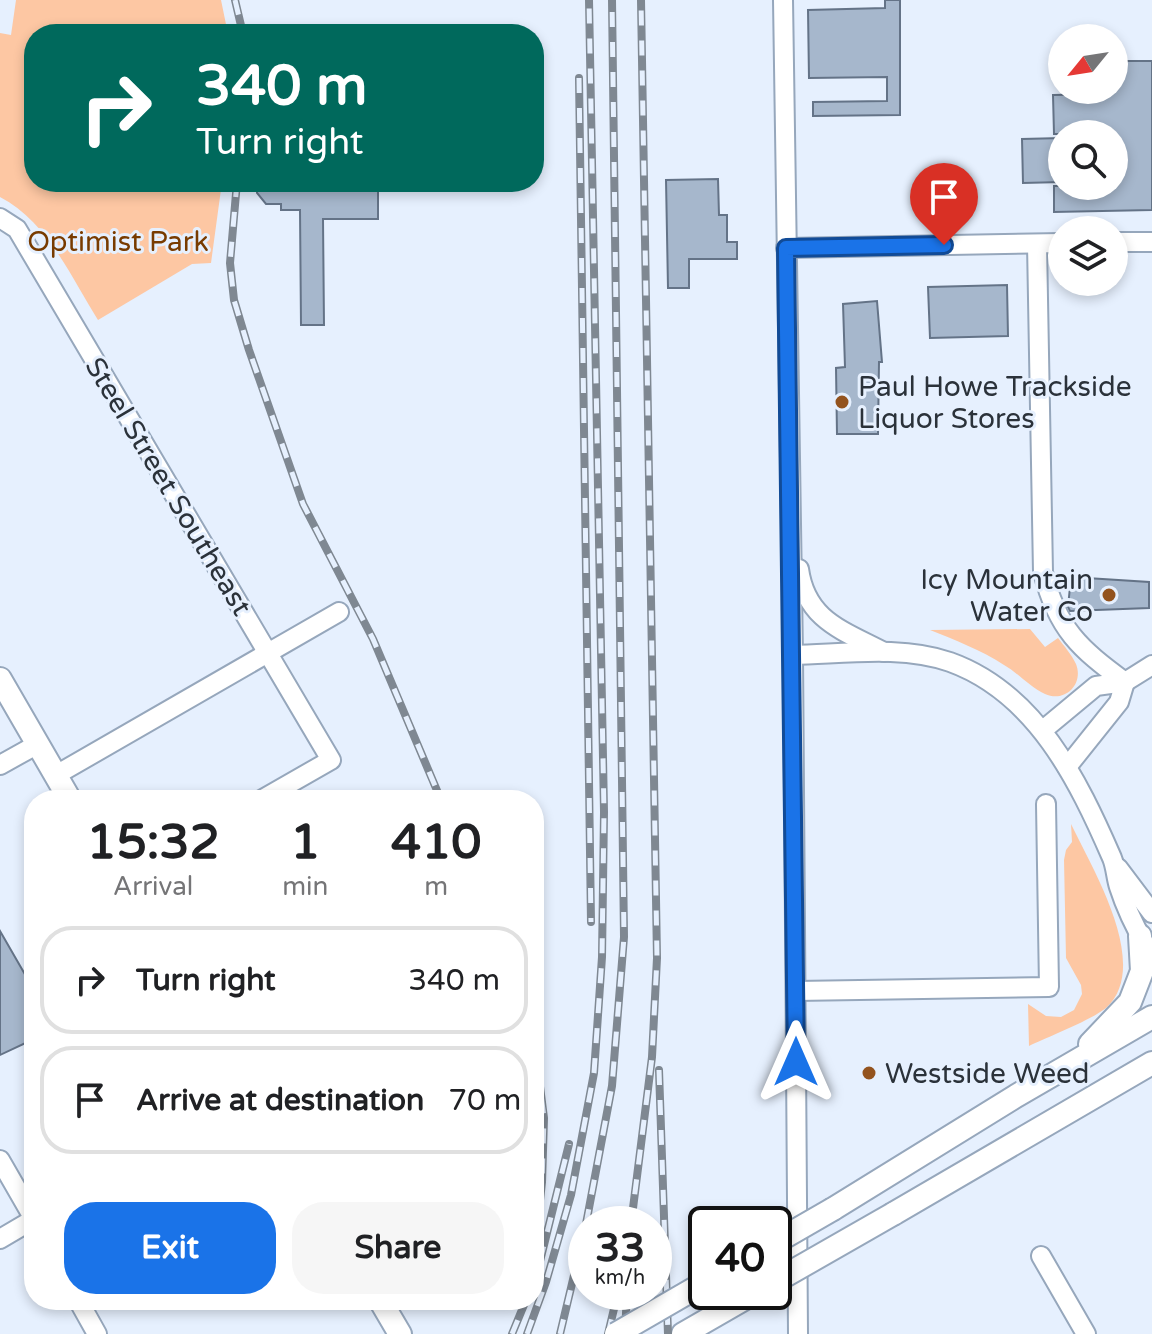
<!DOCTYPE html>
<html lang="en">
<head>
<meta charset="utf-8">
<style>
	body { margin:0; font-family:"Varela Round",sans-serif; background:#f6f6f6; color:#202124; height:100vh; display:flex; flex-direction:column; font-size:30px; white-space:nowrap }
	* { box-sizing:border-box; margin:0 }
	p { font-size:26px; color:#757577 }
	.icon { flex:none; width:44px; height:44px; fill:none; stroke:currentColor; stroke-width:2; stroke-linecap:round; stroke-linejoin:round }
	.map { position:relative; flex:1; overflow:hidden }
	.panel { position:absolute; left:24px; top:790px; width:520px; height:520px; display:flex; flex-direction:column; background:#fff; border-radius:32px; box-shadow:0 4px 12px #0003 }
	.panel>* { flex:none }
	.banner { position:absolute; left:24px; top:24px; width:520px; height:168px; border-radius:32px; box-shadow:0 4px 12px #0003; background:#00695c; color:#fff; overflow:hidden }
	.needle { width:52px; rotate:240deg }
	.buttons { position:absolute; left:1048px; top:24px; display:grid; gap:16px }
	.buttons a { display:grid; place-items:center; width:80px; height:80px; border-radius:50%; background:#fff; box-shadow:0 4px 12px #0003; font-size:40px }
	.speed { position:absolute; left:568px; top:1206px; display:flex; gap:16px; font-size:40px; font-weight:700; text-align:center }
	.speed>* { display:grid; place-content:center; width:104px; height:104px; border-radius:50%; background:#fff; box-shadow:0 4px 12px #0003; line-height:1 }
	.speed small { font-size:20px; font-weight:400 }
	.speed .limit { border:4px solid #111; border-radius:12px; background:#fff; color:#111 }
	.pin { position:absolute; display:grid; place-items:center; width:68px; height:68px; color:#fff; margin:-82px -34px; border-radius:50% 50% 50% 0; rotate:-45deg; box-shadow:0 0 8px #0007 }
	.pin .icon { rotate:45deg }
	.me { position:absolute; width:88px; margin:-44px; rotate:0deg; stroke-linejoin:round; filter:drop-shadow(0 0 6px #0008) }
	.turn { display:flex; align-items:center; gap:28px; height:168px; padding:0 40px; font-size:36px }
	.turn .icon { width:104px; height:104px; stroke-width:2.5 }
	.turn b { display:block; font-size:56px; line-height:68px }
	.eta { display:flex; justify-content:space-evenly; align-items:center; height:136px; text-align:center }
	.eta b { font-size:48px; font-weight:700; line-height:56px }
	.action { display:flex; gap:16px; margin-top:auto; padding:16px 40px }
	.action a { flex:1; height:92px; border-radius:32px; background:#1a73e8; color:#fff; font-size:32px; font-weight:700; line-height:92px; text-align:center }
	.action a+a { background:#f6f6f6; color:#202124 }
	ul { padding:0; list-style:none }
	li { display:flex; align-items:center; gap:24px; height:108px; margin:0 16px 12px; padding:0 24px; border:4px solid #e0e0e0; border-radius:32px }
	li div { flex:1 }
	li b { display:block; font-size:30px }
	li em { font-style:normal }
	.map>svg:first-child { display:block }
	.green { fill:#fdc7a3 }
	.building { fill:#a6b7cc; stroke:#647387; stroke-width:2 }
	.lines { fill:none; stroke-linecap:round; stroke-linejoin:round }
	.minor-casing { stroke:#96a7bc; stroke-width:22 }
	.major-casing { stroke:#96a7bc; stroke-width:26 }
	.minor { stroke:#fff; stroke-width:18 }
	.major { stroke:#fff; stroke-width:22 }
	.rail-casing { stroke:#7f8892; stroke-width:8 }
	.rail { stroke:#e6f0fe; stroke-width:5; stroke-dasharray:15; stroke-linecap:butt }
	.major-bridge-casing { stroke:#96a7bc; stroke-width:26; stroke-linecap:butt }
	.major-bridge { stroke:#fff; stroke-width:22 }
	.route-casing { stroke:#114b97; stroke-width:20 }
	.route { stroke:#1a73e8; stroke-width:14 }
	.poi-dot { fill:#93531e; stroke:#e6f0fe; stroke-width:3 }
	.labels { text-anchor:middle; stroke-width:6; stroke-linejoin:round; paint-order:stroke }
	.park-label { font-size:28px; fill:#783b00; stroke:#e6f0fe }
	.poi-label { font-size:28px; fill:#2b323a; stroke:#e6f0fe; text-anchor:start }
	.street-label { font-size:28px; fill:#2b323a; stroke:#e6f0fe }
</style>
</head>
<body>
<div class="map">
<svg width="1152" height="1334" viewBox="0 0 1152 1334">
	<rect width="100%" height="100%" fill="#e6f0fe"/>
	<!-- green -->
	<g class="green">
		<path d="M16,0H221L228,34H34V182H222L211,263L192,264L98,320C71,277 47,221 0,197V33L11,35Z"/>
		<path d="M1030,629L1045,647L1058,638C1064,646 1072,655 1076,664C1084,684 1065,703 1045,694C1030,687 1018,673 1004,665C981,650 955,640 930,630Z"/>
		<path d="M1071,824C1093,870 1152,966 1106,1008C1091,1020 1048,1037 1029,1046L1028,1004L1046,1016L1061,1017L1074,1010L1082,994L1081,985L1066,958L1064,860L1066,850L1072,842Z"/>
	</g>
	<!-- building -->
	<g class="building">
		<path d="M885,0H900V115L813,116V102L887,101V77L809,78L808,10L885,8Z"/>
		<path d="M1114,61H1152V210L1054,212V186H1114V134H1054L1053,95L1107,94V90H1114Z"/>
		<path d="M1062,138V182L1023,183L1022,139Z"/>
		<path d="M718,179L719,215H727V242H737V259H689V288H668L666,180Z"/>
		<path d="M257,182H378V219H323L324,325H301L300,210H281V204H266L257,193Z"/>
		<path d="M1007,285L1008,336L930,338L928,287Z"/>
		<path d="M877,301L882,362H879L878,434H837L836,368L845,367L843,304Z"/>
		<path d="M1071,577L1149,582V608L1070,611L1068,607Z"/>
		<path d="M0,931L34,990V1039L0,1055Z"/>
	</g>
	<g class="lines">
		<defs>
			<g id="minor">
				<path d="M783,0L793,655L798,1334"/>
				<path d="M0,218L17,229L331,760L261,800"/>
				<path d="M1114,242H1152"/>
				<path d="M1037,244L1043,572C1057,629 1080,649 1125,682"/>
				<path d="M786,248L1062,243"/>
				<path d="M799,569C806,620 842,630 884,652"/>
				<path d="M793,655C843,654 902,645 950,662C1036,693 1078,780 1112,858C1116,868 1116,878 1119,887C1126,909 1136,929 1147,948"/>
				<path d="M1043,730L1096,686L1125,682L1152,665"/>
				<path d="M0,765L38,744"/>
				<path d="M1067,767L1119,702L1125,682"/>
				<path d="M56,775L339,612"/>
				<path d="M1118,868L1152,913"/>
				<path d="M796,991L1049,987L1046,804"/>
				<path d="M0,1160L34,1219"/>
				<path d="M0,1239L34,1219"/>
				<path d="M1041,1256L1086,1334"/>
				<path d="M78,1300L97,1334"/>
			</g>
			<g id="major">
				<path d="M0,679L70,800"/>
				<path d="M1090,1044L1130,1002L1142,971L1140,936"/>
				<path d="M833,1209L1016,1096L1152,1017"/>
				<path d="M893,1214L1152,1063"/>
				<path d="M380,1300L400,1334"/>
				<path d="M683,1334L756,1292"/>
			</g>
		</defs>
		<!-- minor casing -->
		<use href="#minor" class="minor-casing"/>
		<!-- major casing -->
		<use href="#major" class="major-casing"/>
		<!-- minor -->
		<use href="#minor" class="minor"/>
		<!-- major -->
		<use href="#major" class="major"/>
		<defs>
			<g id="rail">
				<path d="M235,0L243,34"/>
				<path d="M579,78L591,922"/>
				<path d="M237,182L230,263L234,300L249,350L303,504L373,639L441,800"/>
				<path d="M534,1039L544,1118L542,1182L535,1246"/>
				<path d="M659,1070L668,1334"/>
				<path d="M586,1224L612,1086L624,937L612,0"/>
				<path d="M631,1224L652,1057L657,958L641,0"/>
				<path d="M540,1261L569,1144"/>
				<path d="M512,1334L526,1300"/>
				<path d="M527,1334L546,1282L571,1195L594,1073L602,957L604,812L589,0"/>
				<path d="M560,1334L586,1225"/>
				<path d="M608,1334L618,1292"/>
				<path d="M625,1334L627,1292"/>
			</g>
		</defs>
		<!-- rail casing -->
		<use href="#rail" class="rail-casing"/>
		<!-- rail -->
		<use href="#rail" class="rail"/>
		<defs>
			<g id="major-bridge">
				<path d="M774,1243L833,1209"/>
				<path d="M774,1282L893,1214"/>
				<path d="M616,1334L706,1282"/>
			</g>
		</defs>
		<!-- major-bridge casing -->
		<use href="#major-bridge" class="major-bridge-casing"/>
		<!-- major-bridge -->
		<use href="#major-bridge" class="major-bridge"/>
	</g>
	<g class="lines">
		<defs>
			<path id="route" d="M796,1062L786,248L944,245"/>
		</defs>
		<!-- route casing -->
		<use href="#route" class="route-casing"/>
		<!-- route -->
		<use href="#route" class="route"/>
	</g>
	<!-- markers -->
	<g class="poi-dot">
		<circle cx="842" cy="402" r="8"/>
		<circle cx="1109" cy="595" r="8"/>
		<circle cx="869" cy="1073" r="8"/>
	</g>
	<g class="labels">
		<!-- park labels -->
		<g class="park-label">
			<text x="118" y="251">Optimist Park</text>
		</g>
		<!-- poi labels -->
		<g class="poi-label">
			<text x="858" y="396">Paul Howe Trackside<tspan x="858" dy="32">Liquor Stores</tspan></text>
			<text x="1093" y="589" text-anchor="end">Icy Mountain<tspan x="1093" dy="32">Water Co</tspan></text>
			<text x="885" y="1083">Westside Weed</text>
		</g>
		<!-- street labels -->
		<g class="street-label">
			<text transform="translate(169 486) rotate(59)" y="10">Steel Street Southeast</text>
		</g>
	</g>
</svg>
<div class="buttons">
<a><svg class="needle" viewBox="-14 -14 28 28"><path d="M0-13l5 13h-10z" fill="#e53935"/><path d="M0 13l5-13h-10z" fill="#757577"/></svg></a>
<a><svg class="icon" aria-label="search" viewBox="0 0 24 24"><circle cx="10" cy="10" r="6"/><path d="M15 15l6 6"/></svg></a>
<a><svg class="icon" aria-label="layers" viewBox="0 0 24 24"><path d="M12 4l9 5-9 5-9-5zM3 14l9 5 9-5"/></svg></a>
</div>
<div class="speed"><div>33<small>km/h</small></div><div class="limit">40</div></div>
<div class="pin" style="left:944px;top:245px;background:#d93025"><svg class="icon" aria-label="arrive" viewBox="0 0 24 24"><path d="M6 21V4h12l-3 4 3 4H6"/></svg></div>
<svg class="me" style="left:796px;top:1062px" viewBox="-20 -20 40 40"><path d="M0-17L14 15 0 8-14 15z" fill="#1a73e8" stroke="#fff" stroke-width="4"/></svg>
<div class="banner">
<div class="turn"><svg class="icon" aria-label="right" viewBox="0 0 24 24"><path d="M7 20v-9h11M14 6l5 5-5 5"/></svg><div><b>340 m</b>Turn right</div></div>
</div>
<section class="panel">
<div class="eta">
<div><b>15:32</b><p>Arrival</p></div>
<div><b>1</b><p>min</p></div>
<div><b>410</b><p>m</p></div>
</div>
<ul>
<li><svg class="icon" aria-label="right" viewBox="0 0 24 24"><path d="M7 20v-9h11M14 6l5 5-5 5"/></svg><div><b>Turn right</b></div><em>340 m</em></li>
<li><svg class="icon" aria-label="arrive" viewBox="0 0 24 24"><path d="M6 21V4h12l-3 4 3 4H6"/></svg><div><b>Arrive at destination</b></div><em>70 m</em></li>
</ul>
<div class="action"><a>Exit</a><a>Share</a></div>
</section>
</div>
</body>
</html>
